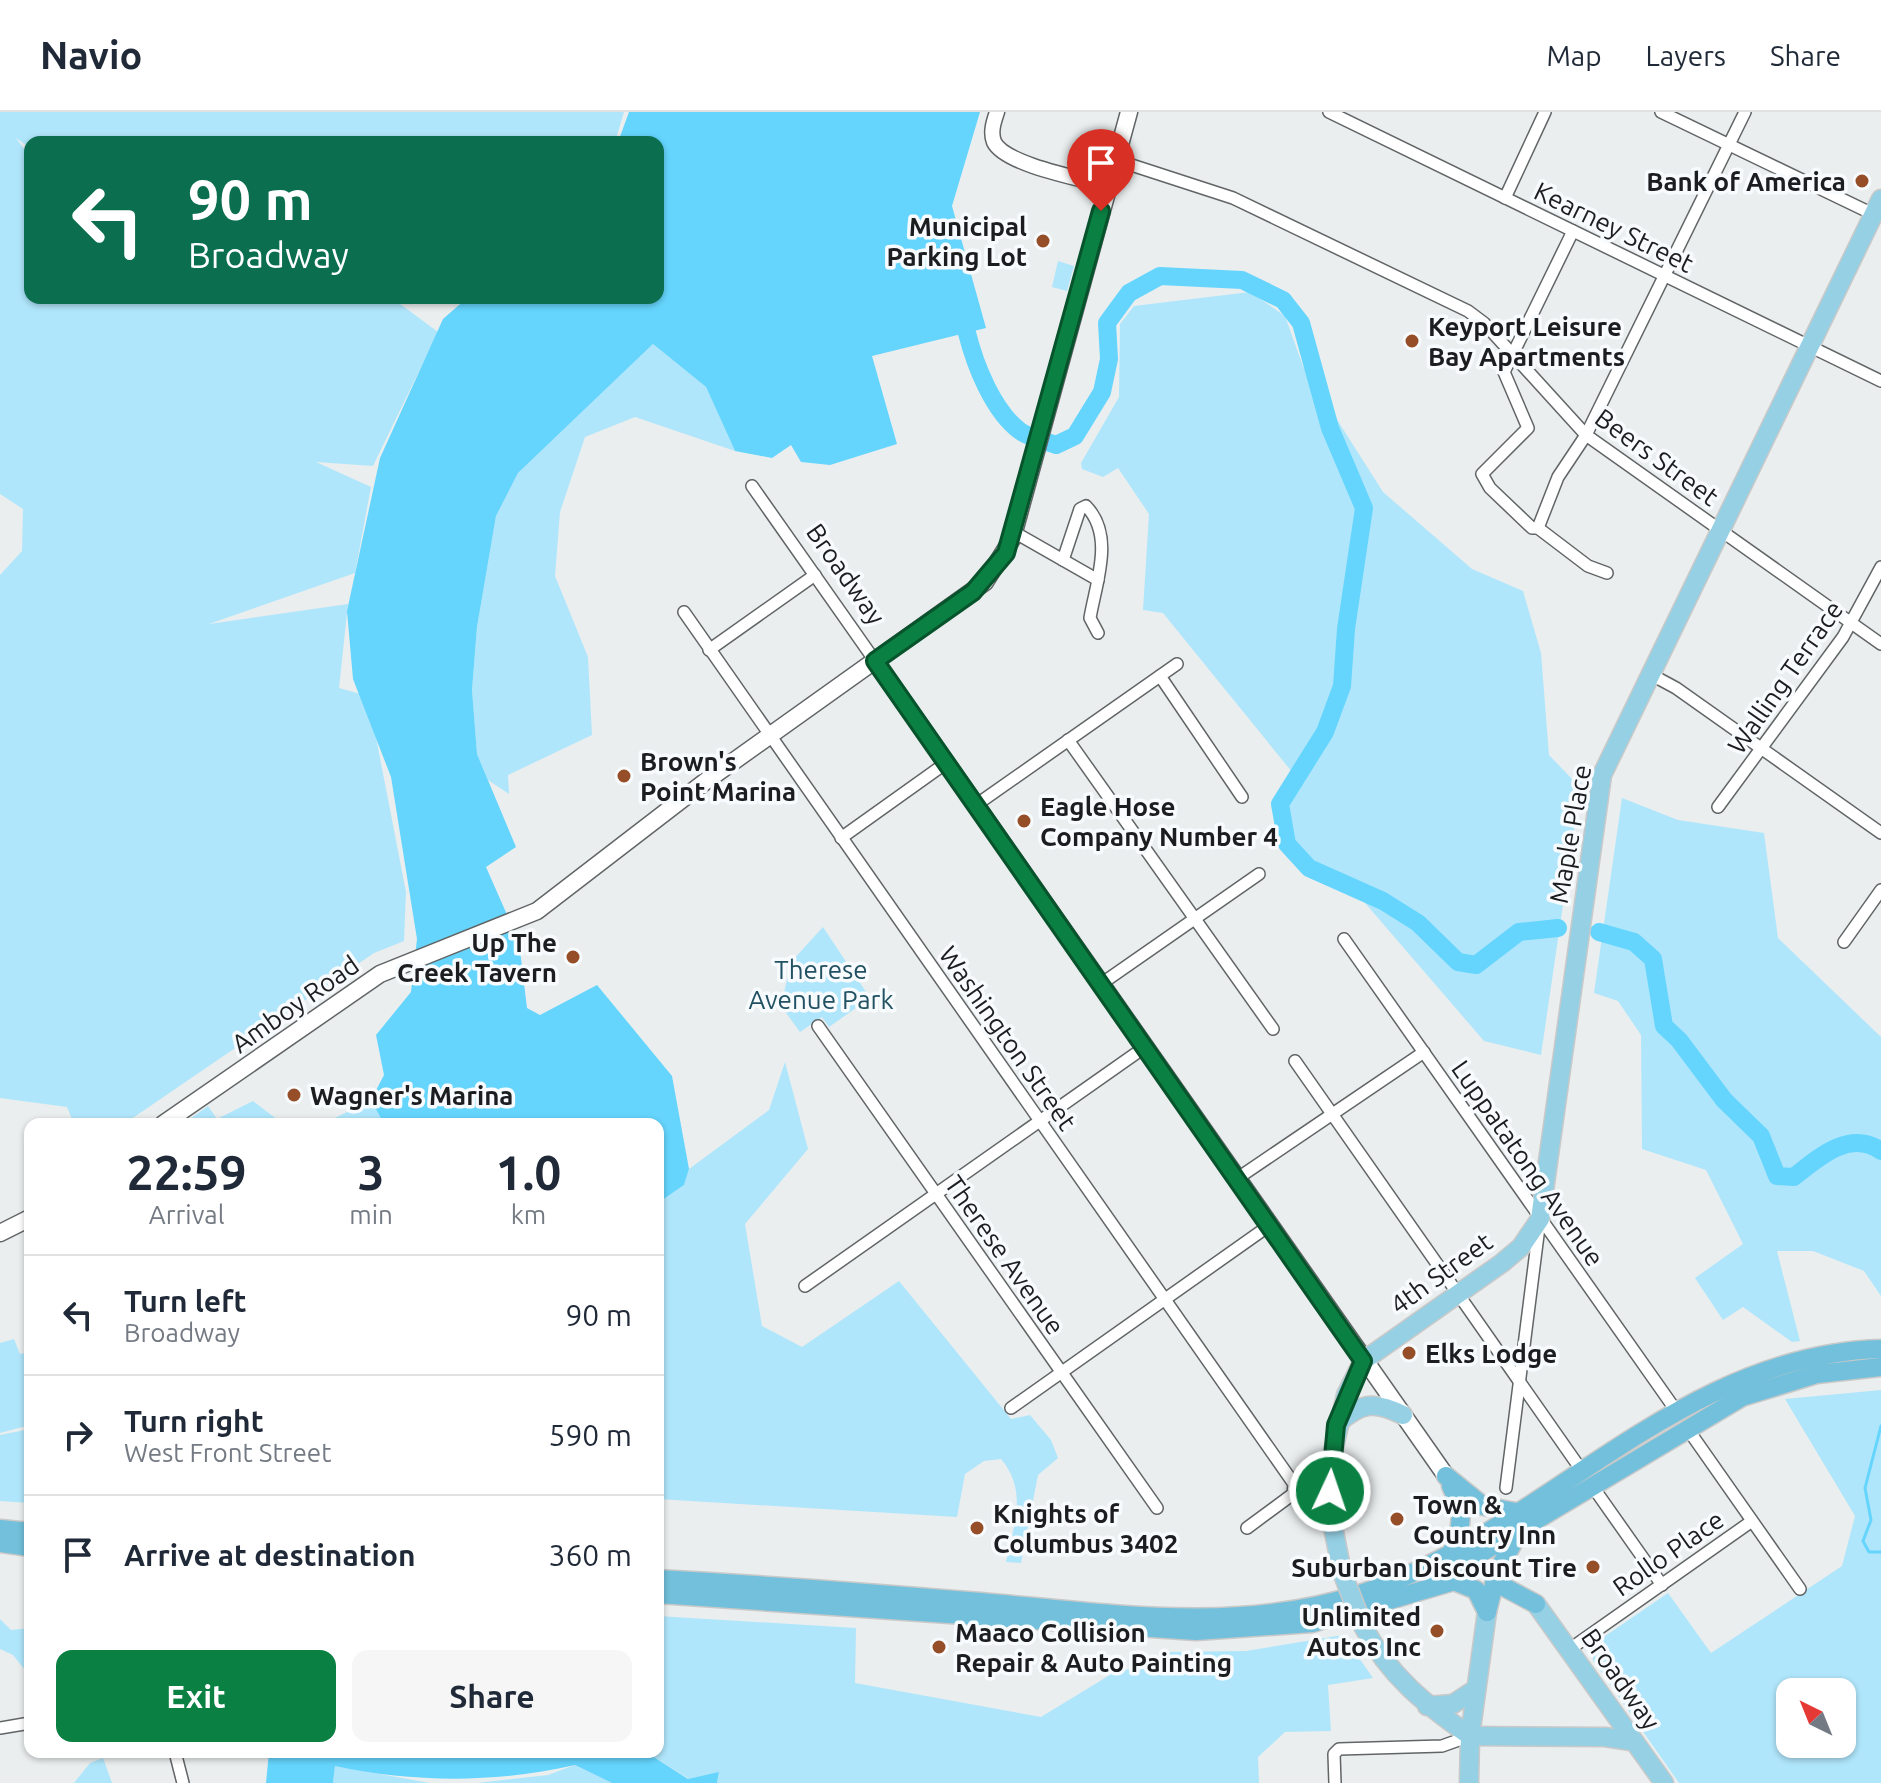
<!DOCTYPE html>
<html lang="en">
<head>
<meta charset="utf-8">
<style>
	:root { --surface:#fff; --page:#f6f6f7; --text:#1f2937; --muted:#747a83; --line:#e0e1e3; --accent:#0b8043 }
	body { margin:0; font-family:Ubuntu,sans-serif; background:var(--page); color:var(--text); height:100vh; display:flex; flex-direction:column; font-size:30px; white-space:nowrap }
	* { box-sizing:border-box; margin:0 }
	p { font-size:26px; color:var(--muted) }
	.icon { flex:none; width:44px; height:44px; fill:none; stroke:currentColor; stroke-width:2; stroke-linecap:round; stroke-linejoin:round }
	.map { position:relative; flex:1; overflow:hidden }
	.sheet { position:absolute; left:24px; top:1006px; width:640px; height:640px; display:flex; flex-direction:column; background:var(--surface); border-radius:16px; box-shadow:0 2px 6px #0004 }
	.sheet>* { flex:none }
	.banner { position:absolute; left:24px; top:24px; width:640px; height:168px; border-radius:16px; box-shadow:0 2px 6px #0004; background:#0b6e4f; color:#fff; overflow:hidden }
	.needle { width:52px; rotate:317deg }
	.fabs { position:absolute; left:1776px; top:1566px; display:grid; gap:16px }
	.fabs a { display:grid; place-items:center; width:80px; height:80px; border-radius:16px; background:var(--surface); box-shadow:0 2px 6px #0004; font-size:40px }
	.pin { position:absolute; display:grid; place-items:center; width:68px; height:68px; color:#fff; margin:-82px -34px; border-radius:50% 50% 50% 0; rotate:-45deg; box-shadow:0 0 8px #0007 }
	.pin .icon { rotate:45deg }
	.me { position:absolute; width:88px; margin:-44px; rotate:3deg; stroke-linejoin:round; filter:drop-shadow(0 0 6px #0008) }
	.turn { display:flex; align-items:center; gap:28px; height:168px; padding:0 32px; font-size:36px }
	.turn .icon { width:104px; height:104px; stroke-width:2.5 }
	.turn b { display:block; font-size:56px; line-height:68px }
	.eta { display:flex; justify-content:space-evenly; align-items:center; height:136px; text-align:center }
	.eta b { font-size:48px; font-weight:700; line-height:56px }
	.cta { display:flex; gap:16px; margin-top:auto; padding:16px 32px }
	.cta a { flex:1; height:92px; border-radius:16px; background:var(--accent); color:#fff; font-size:32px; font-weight:700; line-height:92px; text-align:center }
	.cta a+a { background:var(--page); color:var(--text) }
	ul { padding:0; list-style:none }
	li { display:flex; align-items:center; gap:24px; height:120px; padding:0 32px; border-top:2px solid var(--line) }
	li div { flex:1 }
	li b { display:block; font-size:30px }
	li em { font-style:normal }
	header { display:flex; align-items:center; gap:48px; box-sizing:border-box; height:112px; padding:0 40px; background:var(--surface); border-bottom:2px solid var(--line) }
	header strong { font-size:38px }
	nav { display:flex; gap:44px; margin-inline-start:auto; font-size:28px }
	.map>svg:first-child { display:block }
	.green { fill:#b0e6fb; fill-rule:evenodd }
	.water { fill:#65d5fd }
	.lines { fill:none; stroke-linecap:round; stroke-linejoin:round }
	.stream { stroke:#65d5fd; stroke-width:3 }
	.river { stroke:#65d5fd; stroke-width:18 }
	.minor-casing { stroke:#616566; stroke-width:14 }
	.tertiary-casing { stroke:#616566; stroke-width:17 }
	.secondary-casing { stroke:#616566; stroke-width:19 }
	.primary-casing { stroke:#c9c9c9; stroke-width:21 }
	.trunk-casing { stroke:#c9c9c9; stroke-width:21 }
	.minor { stroke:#fff; stroke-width:11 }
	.tertiary { stroke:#fff; stroke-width:14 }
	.secondary { stroke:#fff; stroke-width:16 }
	.primary { stroke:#95d0e4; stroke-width:18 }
	.trunk { stroke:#72c0db; stroke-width:18 }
	.primary-bridge-casing { stroke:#c9c9c9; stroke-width:21; stroke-linecap:butt }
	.primary-bridge { stroke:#95d0e4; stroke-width:18 }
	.route-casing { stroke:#07532c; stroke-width:20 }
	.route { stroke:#0b8043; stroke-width:14 }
	.poi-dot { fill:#954e27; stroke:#f7fbfd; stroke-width:3 }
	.labels { text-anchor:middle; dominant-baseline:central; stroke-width:7; stroke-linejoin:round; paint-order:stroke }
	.poi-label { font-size:26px; font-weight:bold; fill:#1c1d1e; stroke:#f7fbfd; text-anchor:start }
	.street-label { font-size:26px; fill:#1c1d1e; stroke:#f7fbfd }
	.park-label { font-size:26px; fill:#215162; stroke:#f7fbfd }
</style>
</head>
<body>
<header>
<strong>Navio</strong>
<nav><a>Map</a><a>Layers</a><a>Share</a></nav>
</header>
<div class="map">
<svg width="1881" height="1671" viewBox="0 0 1881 1671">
	<rect width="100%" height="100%" fill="#eaeeef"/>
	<!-- green -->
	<g class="green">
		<polygon points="0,0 624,0 615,30 30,30 30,36 16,26 30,45 30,186 392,186 438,220 373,354 316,350 371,375 355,461 209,512 348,492 339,576 368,584 406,780 404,829 374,841 124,1012 74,1012 67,995 0,986 0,463 22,439 23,397 0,382"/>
		<polygon points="1058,149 1074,154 1067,179 1052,175"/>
		<polygon points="1250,180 1285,204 1303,254 1383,380 1472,457 1523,479 1541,541 1549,643 1572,667 1581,670 1541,943 1484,929 1359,784 1310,766 1281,733 1274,696 1292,660 1163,501 1143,498 1149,402 1118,356 1103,365 1082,357 1081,351 1119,285 1120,212 1134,194"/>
		<polygon points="653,232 706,275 735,339 635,305 585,325 560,400 555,464 588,545 592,623 508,663 509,682 488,668 477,642 472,578 477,515 496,404 518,361"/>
		<polygon points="1622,686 1678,708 1764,721 1778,826 1881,925 1881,1184 1864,1159 1813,1139 1777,1139 1800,1229 1792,1230 1743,1195 1723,1208 1695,1166 1743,1132 1706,1058 1642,1037 1641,923 1618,889 1594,881"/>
		<polygon points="823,815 870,886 829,915 822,905 800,920 781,894 791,850"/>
		<path d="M785,950L808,1037L745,1112L762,1214L802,1235L899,1169L1011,1307L1030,1303L1051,1328L1058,1346L1038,1363L1021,1451L1006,1450C1014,1413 1028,1379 1001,1347L984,1349L965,1362L957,1405L658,1387V1091L684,1073L689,1057L769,998Z"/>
		<polygon points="371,988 384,1012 323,1012"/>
		<polygon points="253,989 283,1012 183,1012 208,994 217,1007"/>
		<polygon points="14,1227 20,1242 30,1240 30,1313 0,1321 0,1231"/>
		<path d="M1881,1278V1671H1679L1593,1548L1592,1533L1668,1481L1711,1541L1842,1454L1855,1404L1785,1287ZM1790,1580H1842V1632H1790Z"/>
		<polygon points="30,1317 30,1391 0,1389 0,1323"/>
		<polygon points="658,1504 856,1516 855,1571 1041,1605 1118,1558 1165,1556 1166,1540 1246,1539 1343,1523 1373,1566 1328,1573 1331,1619 1285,1620 1258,1645 1259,1671 717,1671 719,1661 689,1667 646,1640 658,1640"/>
		<polygon points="0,1507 11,1518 30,1516 30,1558 25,1558 13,1543 0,1537"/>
		<polygon points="103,1646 112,1671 74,1671 90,1651"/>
		<polygon points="575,1653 612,1671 477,1671 548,1663"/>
		<polygon points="335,1654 430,1671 333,1671"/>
	</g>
	<!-- water -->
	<g class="water">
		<polygon points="629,0 980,0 952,94 986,216 872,244 897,332 830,353 801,350 791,333 772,346 735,339 706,275 653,232 518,361 496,404 477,515 472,578 477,642 516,735 486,755 519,830 527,896 540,903 597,873 672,964 689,1057 684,1073 658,1091 658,1012 384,1012 371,988 384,963 376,923 411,880 417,827 391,665 353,567 347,499 380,346 443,207 467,186 658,186 658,30 618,30"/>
		<path d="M269,1640H646L688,1667L719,1660L717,1671H612L575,1653C498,1671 414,1671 335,1654L333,1671H266Z"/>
	</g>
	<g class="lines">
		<!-- stream -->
		<polyline class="stream" points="1881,1314 1865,1376 1871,1408 1863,1429 1869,1440 1881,1440"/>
		<!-- river -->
		<g class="river">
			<path d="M967,221C975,253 993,299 1020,319C1030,326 1045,329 1056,333L1075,324L1102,280L1109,247L1107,211L1129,181L1160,164L1242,168L1283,188L1301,211L1330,316L1364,396L1346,517L1342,574L1325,620L1280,692L1287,732L1309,756L1383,789L1418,811L1458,850L1476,853L1519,820L1558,816"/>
			<path d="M1599,820L1634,830L1653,847L1664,914L1679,928L1724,988L1761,1024L1777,1064L1794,1065C1819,1045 1850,1017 1881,1039"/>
		</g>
		<!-- minor casing -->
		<g class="minor-casing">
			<g id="minor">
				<polyline points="1329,0 1881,269"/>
				<polyline points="1661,0 1877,104"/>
				<polyline points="1116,48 1233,86 1468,199 1484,211 1586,323 1881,532"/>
				<polyline points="1505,86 1545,0"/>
				<polyline points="1573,119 1504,260 1528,316 1482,362 1490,376 1532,416 1538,416 1558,365 1586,323 1745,0"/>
				<polyline points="752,374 875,549"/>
				<polyline points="1538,416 1588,454 1607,461"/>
				<polyline points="1014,420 1098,468"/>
				<path d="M1063,448L1080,397L1086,394C1115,424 1096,470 1090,506L1098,521"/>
				<polyline points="684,500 1294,1372 1293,1382 1247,1416"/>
				<polyline points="709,538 815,463"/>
				<polyline points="1650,562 1676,576 1881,721"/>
				<polyline points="1160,564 1242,685"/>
				<polyline points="1068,628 1273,917"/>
				<polyline points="976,693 1177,552"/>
				<polyline points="1718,695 1843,525 1881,455"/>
				<polyline points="841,726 946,651"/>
				<polyline points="1344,827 1677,1300"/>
				<polyline points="1844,830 1881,778"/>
				<polyline points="1101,872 1259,762"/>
				<polyline points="818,914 1157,1396"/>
				<polyline points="1295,949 1582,1359"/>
				<polyline points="1238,1066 1424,940"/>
				<polyline points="805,1174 1145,935"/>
				<polyline points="1011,1296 1270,1113"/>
				<polyline points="1687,1316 1800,1477"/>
				<polyline points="1593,1375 1662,1473"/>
				<polyline points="1506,1376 1539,1115"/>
				<polyline points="1570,1537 1752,1409"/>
				<polyline points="0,1616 30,1611"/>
				<polyline points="175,1640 183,1671"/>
				<polyline points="1335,1671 1334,1642 1339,1637 1442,1634 1470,1624"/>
			</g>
		</g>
		<!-- tertiary casing -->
		<g class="tertiary-casing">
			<path id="tertiary" d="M997,0C994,9 990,20 994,30C1005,53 1083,67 1108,74"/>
		</g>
		<!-- secondary casing -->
		<g class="secondary-casing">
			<g id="secondary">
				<polyline points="875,549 1446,1364"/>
				<polyline points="163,1012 380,862 537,799 706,669 985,470 1012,427 1129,0"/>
				<polyline points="0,1121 30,1106"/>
			</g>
		</g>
		<!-- primary casing -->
		<g class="primary-casing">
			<g id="primary">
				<path d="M1338,1311C1362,1290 1375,1289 1403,1303"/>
				<polyline points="1342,1460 1333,1415 1331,1348 1346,1283 1363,1249 1502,1151 1521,1135 1540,1107 1602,663 1881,87"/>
				<polyline points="1536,1492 1664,1671"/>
				<path d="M1363,1514C1389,1564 1425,1592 1470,1624"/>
				<polyline points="1427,1594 1453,1592 1476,1577"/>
				<polyline points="1470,1624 1605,1625 1631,1629"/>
				<polyline points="1469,1671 1470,1624 1487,1500"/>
			</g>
		</g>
		<!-- trunk casing -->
		<g class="trunk-casing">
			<g id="trunk">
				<polyline points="1446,1364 1483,1394 1516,1400"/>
				<path d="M1451,1374C1464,1400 1463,1413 1452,1440"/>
				<polyline points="0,1417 30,1420"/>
				<polyline points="0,1431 30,1435"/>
				<polyline points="1497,1460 1504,1475 1536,1492"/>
				<path d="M658,1467C766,1473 873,1481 981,1490C1106,1501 1238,1522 1360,1482C1543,1421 1678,1242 1881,1237"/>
				<polyline points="1434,1469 1742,1285 1817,1262 1881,1255"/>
				<polyline points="658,1482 1196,1519 1312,1511 1454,1469 1476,1478 1487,1500"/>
				<polyline points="1487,1500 1497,1460 1518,1422"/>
			</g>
		</g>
		<!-- minor -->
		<use href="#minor" class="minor"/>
		<!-- tertiary -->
		<use href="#tertiary" class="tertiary"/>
		<!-- secondary -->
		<use href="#secondary" class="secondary"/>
		<!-- primary -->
		<use href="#primary" class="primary"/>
		<!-- trunk -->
		<use href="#trunk" class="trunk"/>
		<!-- primary-bridge casing -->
		<g class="primary-bridge-casing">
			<polyline id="primary-bridge" points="1342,1460 1363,1514"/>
		</g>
		<!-- primary-bridge -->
		<use href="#primary-bridge" class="primary-bridge"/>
	</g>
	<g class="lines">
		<!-- route casing -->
		<g class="route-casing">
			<polyline id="route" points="1101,99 1006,441 973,480 875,549 1363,1249 1336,1313 1330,1379"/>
		</g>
		<!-- route -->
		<use href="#route" class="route"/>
	</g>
	<!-- markers -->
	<g class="poi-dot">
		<circle cx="1862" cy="69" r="8"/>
		<circle cx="1043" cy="129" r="8"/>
		<circle cx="1412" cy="229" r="8"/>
		<circle cx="624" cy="664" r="8"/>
		<circle cx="1024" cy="709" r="8"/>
		<circle cx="573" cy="845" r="8"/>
		<circle cx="294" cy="983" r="8"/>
		<circle cx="1409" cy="1241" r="8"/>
		<circle cx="1397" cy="1407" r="8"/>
		<circle cx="977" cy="1416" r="8"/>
		<circle cx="1593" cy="1455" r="8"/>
		<circle cx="1437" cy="1519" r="8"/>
		<circle cx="939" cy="1535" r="8"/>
	</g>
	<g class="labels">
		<!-- poi labels -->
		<g class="poi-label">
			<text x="1846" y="69" text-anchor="end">Bank of America</text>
			<text x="1027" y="114" text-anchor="end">Municipal<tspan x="1027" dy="30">Parking Lot</tspan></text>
			<text x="1428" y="214">Keyport Leisure<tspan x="1428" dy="30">Bay Apartments</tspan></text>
			<text x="640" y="649">Brown's<tspan x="640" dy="30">Point Marina</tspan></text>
			<text x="1040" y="694">Eagle Hose<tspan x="1040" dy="30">Company Number 4</tspan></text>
			<text x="557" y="830" text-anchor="end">Up The<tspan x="557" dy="30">Creek Tavern</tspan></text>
			<text x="310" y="983">Wagner's Marina</text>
			<text x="1425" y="1241">Elks Lodge</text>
			<text x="1413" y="1392">Town &amp;<tspan x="1413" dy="30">Country Inn</tspan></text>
			<text x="993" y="1401">Knights of<tspan x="993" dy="30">Columbus 3402</tspan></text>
			<text x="1577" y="1455" text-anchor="end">Suburban Discount Tire</text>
			<text x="1421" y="1504" text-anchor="end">Unlimited<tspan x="1421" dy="30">Autos Inc</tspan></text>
			<text x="955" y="1520">Maaco Collision<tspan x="955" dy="30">Repair &amp; Auto Painting</tspan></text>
		</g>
		<!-- street labels -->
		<g class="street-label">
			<text transform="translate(1614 115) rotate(26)">Kearney Street</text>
			<text transform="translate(1657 345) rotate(36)">Beers Street</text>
			<text transform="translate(846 462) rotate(55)">Broadway</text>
			<text transform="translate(1785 565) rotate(-55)">Walling Terrace</text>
			<text transform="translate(1570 722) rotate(-80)">Maple Place</text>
			<text transform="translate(295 892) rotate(-35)">Amboy Road</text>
			<text transform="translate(1008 926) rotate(55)">Washington Street</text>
			<text transform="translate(1528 1051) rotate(55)">Luppatatong Avenue</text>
			<text transform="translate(1005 1143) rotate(55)">Therese Avenue</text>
			<text transform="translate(1441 1161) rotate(-36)">4th Street</text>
			<text transform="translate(1668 1441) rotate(-35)">Rollo Place</text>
			<text transform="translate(1621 1567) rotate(55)">Broadway</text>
		</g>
		<!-- park labels -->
		<g class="park-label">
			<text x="821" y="857">Therese<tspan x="821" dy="30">Avenue Park</tspan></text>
		</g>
	</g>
</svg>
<div class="fabs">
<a><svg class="needle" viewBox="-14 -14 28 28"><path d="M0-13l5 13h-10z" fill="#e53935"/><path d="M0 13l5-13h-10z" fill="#747a83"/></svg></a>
</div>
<div class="pin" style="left:1101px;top:99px;background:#d93025"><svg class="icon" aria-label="arrive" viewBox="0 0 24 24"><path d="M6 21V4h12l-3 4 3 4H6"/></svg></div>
<svg class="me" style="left:1330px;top:1379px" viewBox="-20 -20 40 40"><circle r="17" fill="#0b8043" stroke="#fff" stroke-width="3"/><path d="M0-11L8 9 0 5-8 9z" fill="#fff"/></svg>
<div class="banner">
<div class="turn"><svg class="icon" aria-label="left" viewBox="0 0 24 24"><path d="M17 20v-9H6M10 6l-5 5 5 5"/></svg><div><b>90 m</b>Broadway</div></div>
</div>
<section class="sheet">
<div class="eta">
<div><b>22:59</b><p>Arrival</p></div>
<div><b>3</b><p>min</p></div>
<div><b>1.0</b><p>km</p></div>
</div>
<ul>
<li><svg class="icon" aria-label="left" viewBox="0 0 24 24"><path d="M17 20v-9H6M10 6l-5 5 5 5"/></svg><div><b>Turn left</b><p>Broadway</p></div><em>90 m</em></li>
<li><svg class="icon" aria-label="right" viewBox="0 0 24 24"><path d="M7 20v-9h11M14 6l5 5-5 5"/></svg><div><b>Turn right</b><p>West Front Street</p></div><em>590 m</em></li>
<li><svg class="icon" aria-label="arrive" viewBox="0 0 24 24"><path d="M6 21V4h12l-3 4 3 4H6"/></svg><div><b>Arrive at destination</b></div><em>360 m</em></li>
</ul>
<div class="cta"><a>Exit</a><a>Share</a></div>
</section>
</div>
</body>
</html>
